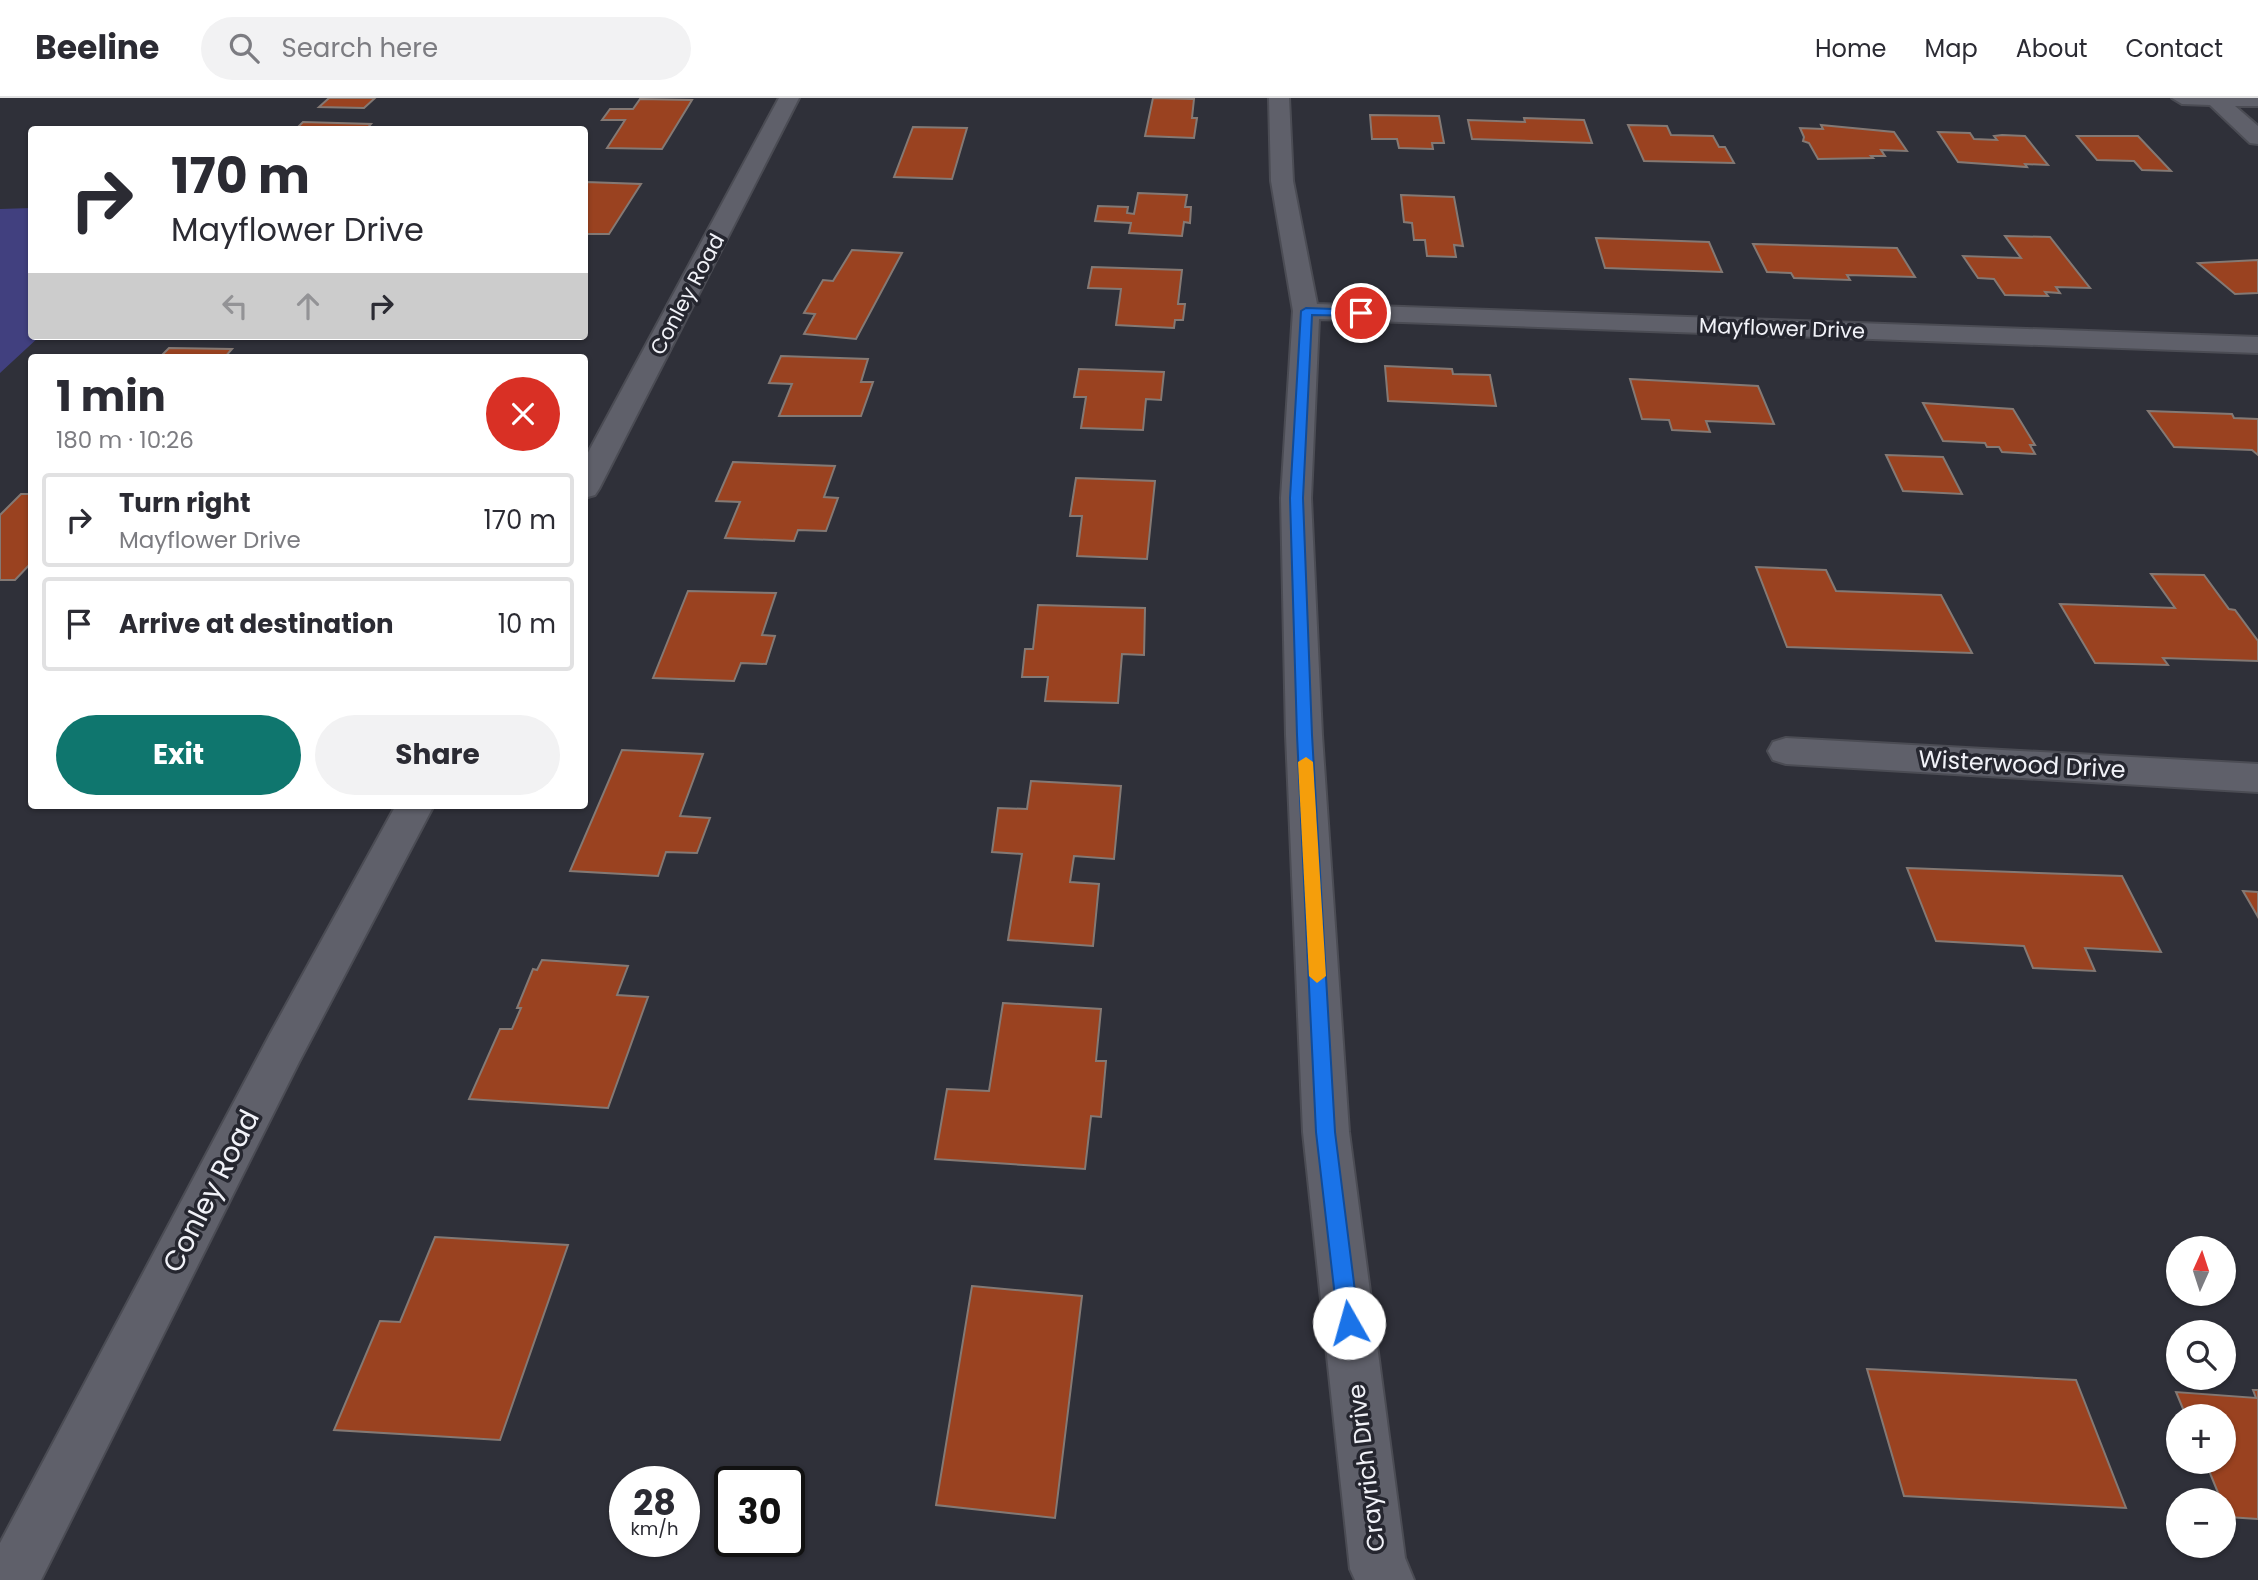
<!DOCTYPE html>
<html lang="en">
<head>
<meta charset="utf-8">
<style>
	:root { --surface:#fff; --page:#f2f2f3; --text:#2b2b33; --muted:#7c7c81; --line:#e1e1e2; --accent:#0f766e }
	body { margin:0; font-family:Poppins,sans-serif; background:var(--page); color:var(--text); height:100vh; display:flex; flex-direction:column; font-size:26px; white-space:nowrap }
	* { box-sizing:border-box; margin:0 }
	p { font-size:23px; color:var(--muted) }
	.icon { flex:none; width:38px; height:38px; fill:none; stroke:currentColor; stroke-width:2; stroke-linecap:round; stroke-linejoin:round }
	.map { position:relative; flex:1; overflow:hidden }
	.sheet { position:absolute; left:28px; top:256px; width:560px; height:455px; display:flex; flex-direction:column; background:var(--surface); border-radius:7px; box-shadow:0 2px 5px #0004 }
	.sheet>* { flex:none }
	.guide { position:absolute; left:28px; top:28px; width:560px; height:214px; border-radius:7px; box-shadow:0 2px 5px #0004; background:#fff; color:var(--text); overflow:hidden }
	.needle { width:46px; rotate:3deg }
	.buttons { position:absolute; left:2166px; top:1138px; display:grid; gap:14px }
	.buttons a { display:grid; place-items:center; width:70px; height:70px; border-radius:50%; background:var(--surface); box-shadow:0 2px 5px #0004; font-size:35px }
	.speed { position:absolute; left:609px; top:1368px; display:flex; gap:14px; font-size:35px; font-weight:700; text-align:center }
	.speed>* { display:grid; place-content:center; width:91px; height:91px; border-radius:50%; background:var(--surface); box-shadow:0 2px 5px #0004; line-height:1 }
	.speed small { font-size:18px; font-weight:400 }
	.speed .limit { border:4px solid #111; border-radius:10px; background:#fff; color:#111 }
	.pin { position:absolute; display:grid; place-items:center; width:60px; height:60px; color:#fff; margin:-30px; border:4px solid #fff; border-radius:50%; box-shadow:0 2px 7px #0007 }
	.me { position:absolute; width:77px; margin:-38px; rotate:353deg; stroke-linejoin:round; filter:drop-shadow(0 0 5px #0008) }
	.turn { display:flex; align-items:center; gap:24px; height:147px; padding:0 28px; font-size:32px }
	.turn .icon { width:91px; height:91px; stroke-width:2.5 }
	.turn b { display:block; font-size:49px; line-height:60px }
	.lanes { display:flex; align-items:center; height:66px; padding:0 28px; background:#0003; justify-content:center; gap:35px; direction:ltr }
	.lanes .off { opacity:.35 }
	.round { display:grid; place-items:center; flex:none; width:74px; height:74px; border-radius:37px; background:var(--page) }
	.overview { display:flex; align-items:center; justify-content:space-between; height:119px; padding:0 28px }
	h1 { font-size:42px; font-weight:700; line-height:52px }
	.primary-button { display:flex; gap:14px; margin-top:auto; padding:14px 28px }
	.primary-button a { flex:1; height:80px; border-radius:42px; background:var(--accent); color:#fff; font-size:28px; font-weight:700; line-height:80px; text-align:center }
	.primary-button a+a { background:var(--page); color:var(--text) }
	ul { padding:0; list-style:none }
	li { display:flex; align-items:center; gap:21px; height:94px; margin:0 14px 10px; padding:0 14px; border:4px solid var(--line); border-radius:7px }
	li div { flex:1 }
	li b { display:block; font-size:26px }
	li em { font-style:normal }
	header { display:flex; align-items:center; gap:42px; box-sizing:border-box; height:98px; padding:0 35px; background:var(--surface); border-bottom:2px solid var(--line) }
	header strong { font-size:33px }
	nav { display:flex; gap:38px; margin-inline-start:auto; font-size:24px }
	.search { width:490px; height:63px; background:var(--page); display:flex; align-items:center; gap:18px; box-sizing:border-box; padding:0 24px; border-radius:38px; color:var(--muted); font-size:26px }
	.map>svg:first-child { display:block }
	.green { fill:#41407f }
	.building { fill:#9a4220; stroke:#847974; stroke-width:2 }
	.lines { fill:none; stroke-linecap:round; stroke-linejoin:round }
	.street-casing { stroke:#4b4c54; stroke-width:4 }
	.street { fill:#5f606a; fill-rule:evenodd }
	.route { fill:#1a73e8; stroke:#114b97; stroke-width:2 }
	.slow { fill:#f59e0b }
	.labels { text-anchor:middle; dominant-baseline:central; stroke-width:7; stroke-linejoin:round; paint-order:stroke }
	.far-street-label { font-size:21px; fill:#f1f2f8; stroke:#25262f }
	.street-label { font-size:24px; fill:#f1f2f8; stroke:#25262f }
	.near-street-label { font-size:28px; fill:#f1f2f8; stroke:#25262f }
</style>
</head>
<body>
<header>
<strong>Beeline</strong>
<div class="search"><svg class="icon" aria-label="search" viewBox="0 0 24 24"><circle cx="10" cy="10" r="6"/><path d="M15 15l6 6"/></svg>Search here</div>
<nav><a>Home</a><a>Map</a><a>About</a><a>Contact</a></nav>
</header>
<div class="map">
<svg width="2258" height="1482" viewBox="0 0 2258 1482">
	<rect width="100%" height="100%" fill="#2f3039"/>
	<!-- green -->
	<polygon class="green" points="31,110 32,238 40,238 0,275 0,111"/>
	<!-- building -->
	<g class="building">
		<polygon points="329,0 375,0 364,10 319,9"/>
		<polygon points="1153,0 1194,1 1192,20 1197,20 1194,40 1145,38"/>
		<polygon points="640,1 692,2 662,51 607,50 625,22 602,22 610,11 633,11"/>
		<polygon points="1370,17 1439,18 1444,45 1432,45 1433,51 1399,50 1397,41 1372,41"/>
		<polygon points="1524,20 1584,22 1592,45 1472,41 1468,22 1525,24"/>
		<polygon points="303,24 371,26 366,32 295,32"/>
		<polygon points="1628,27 1667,28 1671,37 1713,38 1719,49 1725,49 1734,65 1644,63"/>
		<polygon points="1821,27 1894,34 1907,53 1881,52 1885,58 1871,58 1873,60 1818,61 1809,45 1803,43 1804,39 1800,30 1823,31"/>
		<polygon points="913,29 967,30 952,81 894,79"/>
		<polygon points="1938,34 1970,35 1974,41 1997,42 1994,38 2002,37 2025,38 2048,67 2025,66 2027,69 1958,64"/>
		<polygon points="2077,38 2138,38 2171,73 2142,72 2134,63 2097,62"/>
		<polygon points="586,84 641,86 609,136 584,136"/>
		<polygon points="1138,95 1187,97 1185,109 1191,109 1190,125 1184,124 1182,138 1129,135 1131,125 1095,123 1098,108 1128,109 1127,115 1134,116"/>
		<polygon points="1401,97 1454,99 1463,148 1454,147 1456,159 1427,158 1425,142 1414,142 1412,125 1404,124"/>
		<polygon points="2005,138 2050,139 2090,190 2056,189 2060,195 2045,194 2048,198 2005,197 1994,181 1978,180 1963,158 2021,160"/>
		<polygon points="1596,140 1709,144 1722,174 1605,170"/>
		<polygon points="1753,146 1897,150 1915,179 1847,177 1850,182 1794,180 1791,175 1767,174"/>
		<polygon points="852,152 902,155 856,241 804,236 815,216 804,215 823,182 833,183"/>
		<polygon points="2258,162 2258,195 2235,196 2198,165"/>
		<polygon points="1092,169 1182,172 1178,206 1185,206 1183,222 1175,222 1174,230 1116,227 1121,191 1088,190"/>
		<polygon points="169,250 232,251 225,259 160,259"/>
		<polygon points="781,258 868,261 861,284 873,284 861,318 779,318 792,286 769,285"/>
		<polygon points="1385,268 1452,271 1453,276 1490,277 1496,308 1388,303"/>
		<polygon points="1079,271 1164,274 1161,302 1146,301 1143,332 1081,330 1086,299 1074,299"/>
		<polygon points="1630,281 1758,288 1774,326 1706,323 1710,334 1672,332 1669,322 1642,321"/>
		<polygon points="1923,305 2013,311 2035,347 2030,347 2035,356 2002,354 1999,349 1987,349 1985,345 1943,343"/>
		<polygon points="2148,313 2232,316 2234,320 2258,321 2258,357 2252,352 2174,349"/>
		<polygon points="1886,357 1943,359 1962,396 1903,393"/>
		<polygon points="733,364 835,368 824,399 838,400 826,433 798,432 794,443 725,440 740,404 716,403"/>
		<polygon points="1076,380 1155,383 1147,461 1077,458 1082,418 1070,418"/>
		<polygon points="21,396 32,396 32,464 15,482 0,482 0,417"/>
		<polygon points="1756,469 1826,472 1836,493 1941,497 1972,555 1787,549"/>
		<polygon points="2151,476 2204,477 2229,511 2235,512 2258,543 2258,563 2163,560 2168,567 2095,565 2060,506 2175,510"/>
		<polygon points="688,493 776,495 762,537 775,538 766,566 741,565 734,583 653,580"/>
		<polygon points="1038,507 1145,510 1144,557 1122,556 1118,605 1045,603 1048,579 1022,579 1025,551 1033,551"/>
		<polygon points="622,652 703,656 680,718 710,720 697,755 666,754 658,778 570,773"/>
		<polygon points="1031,683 1121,688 1114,761 1074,758 1070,784 1099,786 1093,848 1008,842 1022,756 992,754 998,710 1027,711"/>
		<polygon points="1907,770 2122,778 2161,854 2085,850 2095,873 2033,870 2024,848 1936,843"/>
		<polygon points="2243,793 2258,794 2258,819"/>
		<polygon points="542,862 628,868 617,897 648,899 608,1010 469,1001 500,931 512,931 521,910 517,910 533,871 537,872"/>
		<polygon points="1003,905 1101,911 1096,963 1106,963 1101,1019 1091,1018 1085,1071 935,1061 947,991 989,993"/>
		<polygon points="435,1139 568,1147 500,1342 334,1332 380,1223 400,1224"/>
		<polygon points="972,1188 1082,1198 1055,1420 936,1407"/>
		<polygon points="1867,1271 2076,1282 2126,1410 1904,1398"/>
		<polygon points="2253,1292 2258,1292 2258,1421 2228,1419 2224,1402 2221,1402 2205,1363 2224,1363 2224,1318 2186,1318 2176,1294 2256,1300"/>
	</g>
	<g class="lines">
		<!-- street casing -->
		<g class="street-casing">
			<g id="street">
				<polygon points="779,0 799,0 599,391 595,397 584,400 584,362"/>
				<polygon points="1269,0 1289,0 1293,83 1317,206 2258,239 2258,255 1319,221 1311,400 1322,637 1349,1034 1405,1460 1414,1482 1355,1482 1350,1471 1303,1034 1286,637 1281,400 1293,213 1271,83"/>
				<polygon points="2172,0 2258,0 2258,8 2235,8 2258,28 2258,46 2250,45 2210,7 2182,6"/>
				<polygon points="1786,640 2258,666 2258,694 1786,666 1773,662 1768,653 1773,644"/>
				<polygon points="396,707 434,707 299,964 41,1482 0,1482 0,1445 269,938"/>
			</g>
		</g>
		<!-- street -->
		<use href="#street" class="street"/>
	</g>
	<!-- route -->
	<polygon class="route" points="1306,210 1361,212 1366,215 1361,218 1312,217 1303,400 1312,637 1335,1034 1359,1225 1356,1232 1349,1235 1341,1232 1338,1225 1316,1034 1297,637 1290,400 1301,213"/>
	<!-- slow -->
	<polygon class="slow" points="1306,659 1313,664 1326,878 1317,885 1309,878 1298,664"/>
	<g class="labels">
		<!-- far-street labels -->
		<g class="far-street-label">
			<text transform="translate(687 196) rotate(-62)">Conley Road</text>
			<text transform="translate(1782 230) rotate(2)">Mayflower Drive</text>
		</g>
		<!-- street labels -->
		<g class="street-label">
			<text transform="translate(2022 666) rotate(3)">Wisterwood Drive</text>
			<text transform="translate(1366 1370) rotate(-97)">Crayrich Drive</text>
		</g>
		<!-- near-street labels -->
		<g class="near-street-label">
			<text transform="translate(211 1093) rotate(-63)">Conley Road</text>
		</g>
	</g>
</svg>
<div class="buttons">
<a><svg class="needle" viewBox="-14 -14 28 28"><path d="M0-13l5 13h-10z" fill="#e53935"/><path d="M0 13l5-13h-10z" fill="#7c7c81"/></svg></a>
<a><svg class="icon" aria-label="search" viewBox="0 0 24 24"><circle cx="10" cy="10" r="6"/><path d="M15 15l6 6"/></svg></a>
<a>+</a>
<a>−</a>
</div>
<div class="speed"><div>28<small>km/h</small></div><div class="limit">30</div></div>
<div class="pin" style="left:1361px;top:215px;background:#d93025"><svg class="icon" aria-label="arrive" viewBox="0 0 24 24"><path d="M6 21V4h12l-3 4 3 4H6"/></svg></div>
<svg class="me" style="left:1349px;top:1225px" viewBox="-20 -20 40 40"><circle r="19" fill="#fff"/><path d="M0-13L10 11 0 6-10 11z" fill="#1a73e8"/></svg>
<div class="guide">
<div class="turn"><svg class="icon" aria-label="right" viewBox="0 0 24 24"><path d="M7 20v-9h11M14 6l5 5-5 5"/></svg><div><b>170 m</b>Mayflower Drive</div></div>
<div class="lanes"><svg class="icon off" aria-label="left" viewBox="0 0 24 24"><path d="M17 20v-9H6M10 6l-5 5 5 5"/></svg><svg class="icon off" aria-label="ahead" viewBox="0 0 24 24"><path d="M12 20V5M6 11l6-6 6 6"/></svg><svg class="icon" aria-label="right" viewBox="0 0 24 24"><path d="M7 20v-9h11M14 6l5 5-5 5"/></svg></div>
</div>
<section class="sheet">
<div class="overview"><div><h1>1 min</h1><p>180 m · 10:26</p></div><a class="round" style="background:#d93025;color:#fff"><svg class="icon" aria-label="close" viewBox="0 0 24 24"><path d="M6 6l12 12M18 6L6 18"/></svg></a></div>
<ul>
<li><svg class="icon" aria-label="right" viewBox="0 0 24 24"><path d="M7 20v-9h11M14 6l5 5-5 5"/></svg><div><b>Turn right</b><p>Mayflower Drive</p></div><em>170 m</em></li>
<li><svg class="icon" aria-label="arrive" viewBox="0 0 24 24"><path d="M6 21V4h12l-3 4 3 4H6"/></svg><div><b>Arrive at destination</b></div><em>10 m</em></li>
</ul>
<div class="primary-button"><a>Exit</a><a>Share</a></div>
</section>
</div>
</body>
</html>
